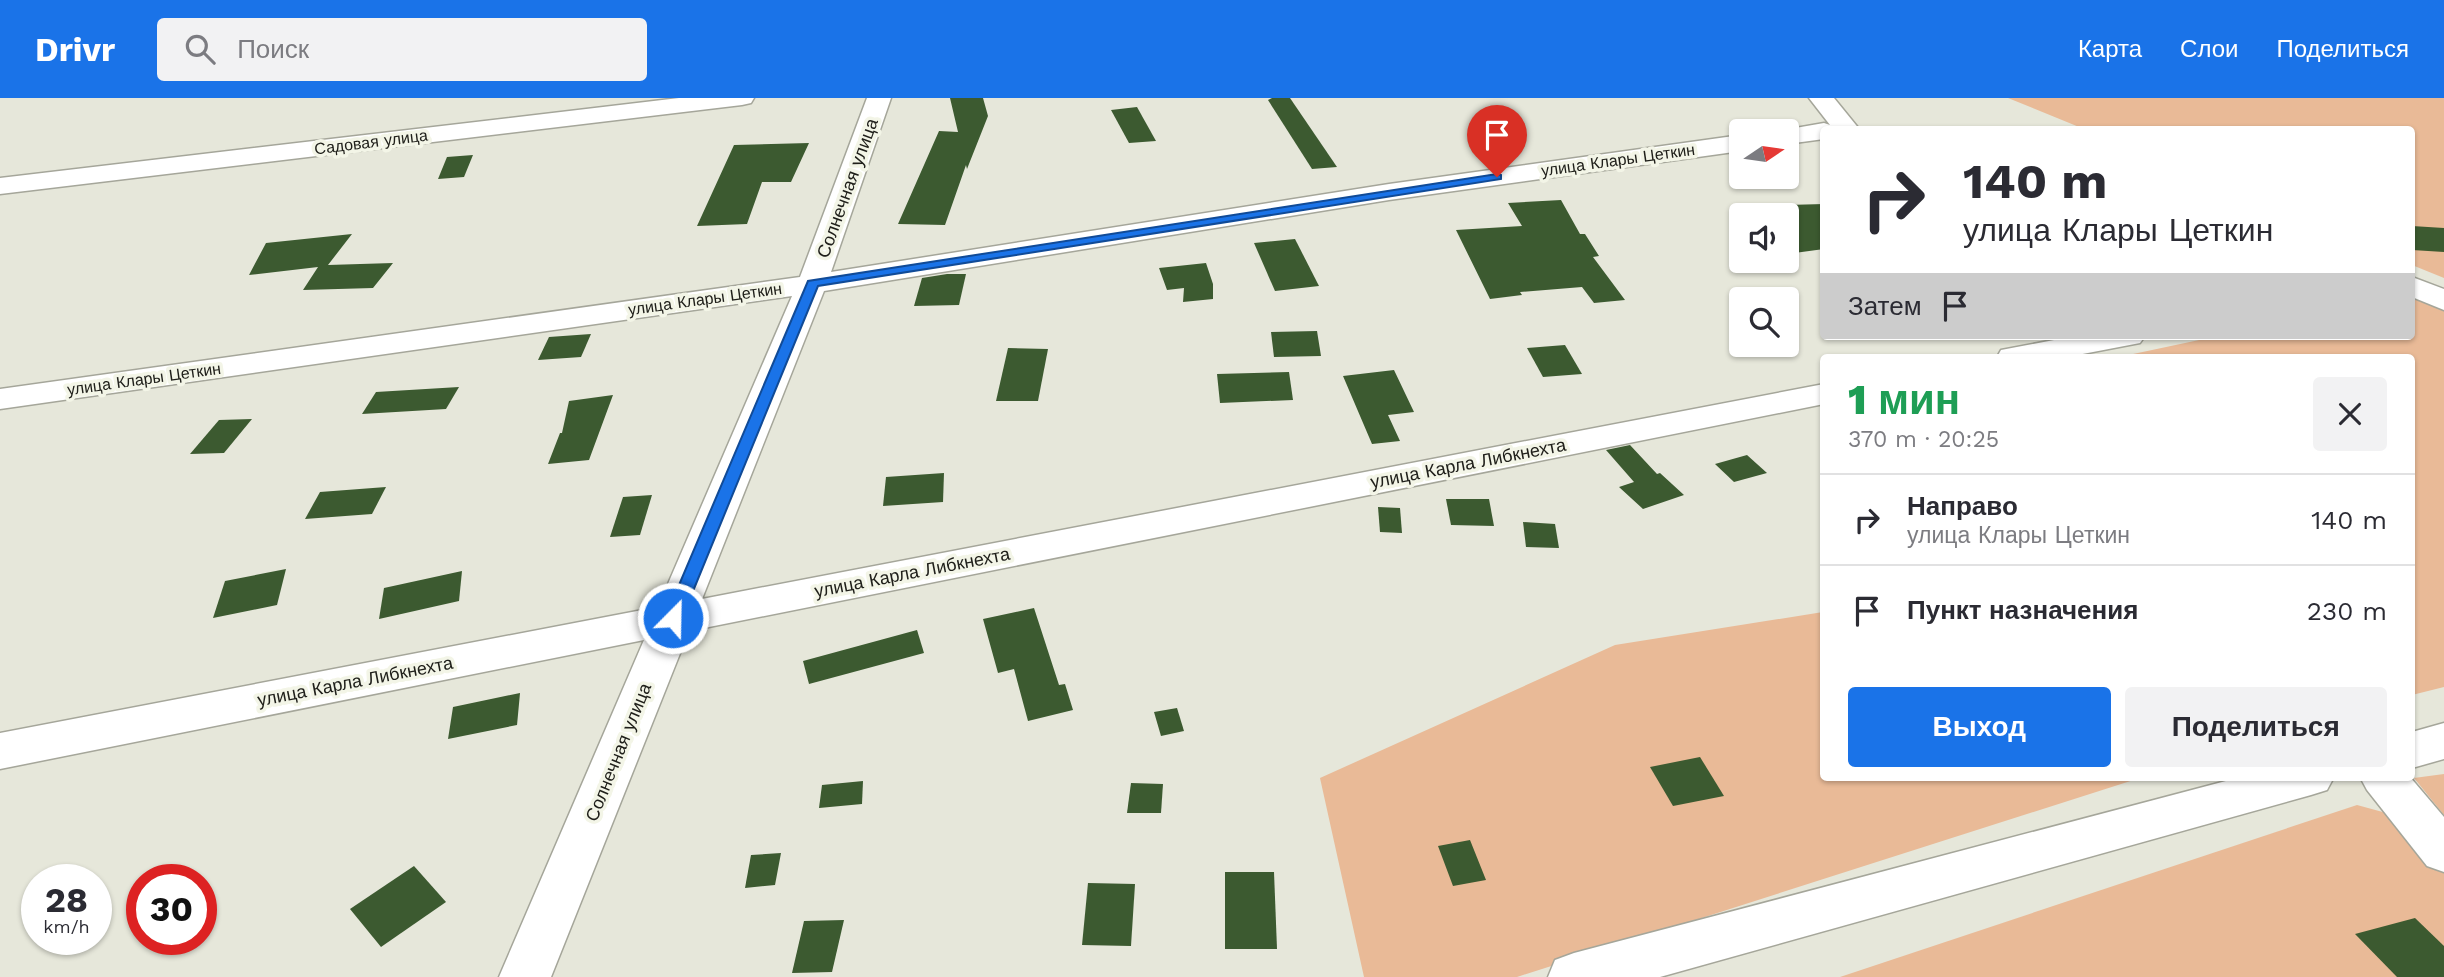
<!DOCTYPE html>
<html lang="ru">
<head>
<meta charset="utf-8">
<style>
	:root { --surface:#fff; --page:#f2f2f3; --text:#2b2b33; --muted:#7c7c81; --line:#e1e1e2; --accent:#1a73e8 }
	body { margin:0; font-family:"Work Sans",sans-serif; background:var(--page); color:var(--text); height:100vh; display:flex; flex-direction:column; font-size:26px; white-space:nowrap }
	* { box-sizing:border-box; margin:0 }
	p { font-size:23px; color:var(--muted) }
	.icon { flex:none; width:38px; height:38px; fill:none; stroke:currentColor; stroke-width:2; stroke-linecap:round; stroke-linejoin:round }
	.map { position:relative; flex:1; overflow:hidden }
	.sheet { position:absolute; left:1820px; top:256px; width:595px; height:427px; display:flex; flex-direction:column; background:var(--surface); border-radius:7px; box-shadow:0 2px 5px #0004 }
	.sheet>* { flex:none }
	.guide { position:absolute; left:1820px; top:28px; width:595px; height:214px; border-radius:7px; box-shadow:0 2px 5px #0004; background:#fff; color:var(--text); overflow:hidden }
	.needle { width:46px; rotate:77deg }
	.buttons { position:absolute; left:1729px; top:21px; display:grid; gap:14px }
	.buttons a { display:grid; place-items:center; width:70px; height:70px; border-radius:7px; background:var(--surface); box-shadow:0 2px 5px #0004; font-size:35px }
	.speed { position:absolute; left:21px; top:766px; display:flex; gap:14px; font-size:35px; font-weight:700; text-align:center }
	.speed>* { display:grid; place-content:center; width:91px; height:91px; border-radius:50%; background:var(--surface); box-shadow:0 2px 5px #0004; line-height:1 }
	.speed small { font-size:18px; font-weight:400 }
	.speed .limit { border:10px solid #d22; background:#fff; color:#111 }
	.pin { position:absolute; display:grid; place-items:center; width:60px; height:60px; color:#fff; margin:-72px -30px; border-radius:50% 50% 50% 0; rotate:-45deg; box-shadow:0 0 7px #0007 }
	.pin .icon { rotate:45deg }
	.me { position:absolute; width:77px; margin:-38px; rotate:23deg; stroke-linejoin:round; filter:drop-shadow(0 0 5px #0008) }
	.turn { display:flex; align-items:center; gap:24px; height:147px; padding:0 28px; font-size:32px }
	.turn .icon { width:91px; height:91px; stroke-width:2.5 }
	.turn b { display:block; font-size:49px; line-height:60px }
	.then { display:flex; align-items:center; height:66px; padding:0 28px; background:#0003; gap:14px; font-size:26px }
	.round { display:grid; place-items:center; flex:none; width:74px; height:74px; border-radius:7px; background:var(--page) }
	.headline { display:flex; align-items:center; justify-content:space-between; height:119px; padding:0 28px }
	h1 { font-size:42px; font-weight:800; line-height:52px; color:#1e9e55 }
	.primary-button { display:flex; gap:14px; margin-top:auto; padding:14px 28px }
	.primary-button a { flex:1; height:80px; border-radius:7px; background:var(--accent); color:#fff; font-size:28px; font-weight:800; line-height:80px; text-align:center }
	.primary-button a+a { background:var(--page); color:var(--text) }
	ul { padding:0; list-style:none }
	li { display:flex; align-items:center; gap:21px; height:91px; padding:0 28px; border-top:2px solid var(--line) }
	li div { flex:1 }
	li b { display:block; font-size:26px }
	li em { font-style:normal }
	header { display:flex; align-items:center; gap:42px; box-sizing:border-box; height:98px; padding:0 35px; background:var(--accent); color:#fff }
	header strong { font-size:33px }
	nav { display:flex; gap:38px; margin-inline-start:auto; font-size:24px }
	.search { width:490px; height:63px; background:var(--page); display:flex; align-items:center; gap:18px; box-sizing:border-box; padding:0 24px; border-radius:7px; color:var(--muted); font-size:26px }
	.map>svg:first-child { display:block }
	.green { fill:#e9ba97 }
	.building { fill:#3c5a30 }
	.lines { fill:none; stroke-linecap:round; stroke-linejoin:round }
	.minor-casing { stroke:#a5a69a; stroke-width:3 }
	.minor { fill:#fff; fill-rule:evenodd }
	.route { fill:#1a73e8; stroke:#114b97; stroke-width:2 }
	.labels { text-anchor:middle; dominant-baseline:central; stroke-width:7; stroke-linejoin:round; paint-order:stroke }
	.far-street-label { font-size:16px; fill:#20201b; stroke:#f3f5e7 }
	.street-label { font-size:18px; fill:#20201b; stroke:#f3f5e7 }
</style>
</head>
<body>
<header>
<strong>Drivr</strong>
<div class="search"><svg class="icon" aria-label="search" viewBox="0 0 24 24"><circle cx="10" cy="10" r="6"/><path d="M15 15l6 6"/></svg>Поиск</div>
<nav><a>Карта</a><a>Слои</a><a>Поделиться</a></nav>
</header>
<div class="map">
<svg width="2444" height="879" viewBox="0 0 2444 879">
	<rect width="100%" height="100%" fill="#e6e7da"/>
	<!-- green -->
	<g class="green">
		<polygon points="2008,0 2444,0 2444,180 2412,167 2412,32 2084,31"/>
		<polygon points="2412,199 2444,213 2444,589 2412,597 2412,259 2119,259 2218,238 2412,238"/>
		<polygon points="1823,514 1824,679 2143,679 1517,879 1364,879 1320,680 1615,547"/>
		<polygon points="2444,676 2444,717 2414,680"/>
		<polygon points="2357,707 2401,719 2444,773 2444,879 1840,879"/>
	</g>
	<!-- building -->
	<g class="building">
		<polygon points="950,0 983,0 988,18 967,71 966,67 945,127 898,126 939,33 958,34"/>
		<polygon points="1272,0 1290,0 1337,69 1312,71 1268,2"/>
		<polygon points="1137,9 1156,43 1129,45 1111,12"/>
		<polygon points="809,45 791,84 762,84 747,126 697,128 734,47"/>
		<polygon points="473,57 464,79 438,81 447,59"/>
		<polygon points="1561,102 1580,136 1585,136 1599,158 1593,159 1625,202 1594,205 1582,189 1520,194 1522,197 1490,201 1456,132 1522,128 1508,105"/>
		<polygon points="1824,106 1824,151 1787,156 1787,107"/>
		<polygon points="2412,128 2444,130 2444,154 2412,152"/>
		<polygon points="352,136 328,167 393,165 373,190 303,192 318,169 249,177 266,145"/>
		<polygon points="1295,141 1319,188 1275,193 1254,145"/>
		<polygon points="1206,165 1213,186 1213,201 1183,204 1184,190 1167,192 1159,170"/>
		<polygon points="947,176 966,176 959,207 914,208 922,180"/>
		<polygon points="1317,233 1321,258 1274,259 1271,234"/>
		<polygon points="591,236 581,259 538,262 549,239"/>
		<polygon points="1565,247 1582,276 1543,279 1527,250"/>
		<polygon points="1008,250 1048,251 1038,303 996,303"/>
		<polygon points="1394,272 1414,314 1388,317 1400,343 1372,346 1343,278"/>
		<polygon points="1289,274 1293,302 1220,305 1217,276"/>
		<polygon points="459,289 446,311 362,316 376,294"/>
		<polygon points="613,297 589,362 548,366 560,335 562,335 569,303"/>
		<polygon points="252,321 224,355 190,356 219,322"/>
		<polygon points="1630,347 1657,376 1660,375 1684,397 1643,411 1619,389 1634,384 1606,352"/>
		<polygon points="1747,357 1767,375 1734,384 1715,366"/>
		<polygon points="944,375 943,404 883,408 886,379"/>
		<polygon points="386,389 372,416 305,421 320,394"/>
		<polygon points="652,397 640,437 610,439 623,399"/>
		<polygon points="1446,401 1489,401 1494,428 1451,427"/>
		<polygon points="1378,409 1400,410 1402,435 1380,434"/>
		<polygon points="1523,424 1555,426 1559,450 1526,449"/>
		<polygon points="286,471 277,507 213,520 225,483"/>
		<polygon points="462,473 459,503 379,521 384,490"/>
		<polygon points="1034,510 1059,587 1065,586 1073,612 1028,623 1014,571 998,575 983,521"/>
		<polygon points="917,532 924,555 809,586 803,563"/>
		<polygon points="520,595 517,627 448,641 453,609"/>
		<polygon points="1177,610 1184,633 1161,638 1154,614"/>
		<polygon points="1700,659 1724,698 1673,708 1650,669"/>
		<polygon points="863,683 862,706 819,710 822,687"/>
		<polygon points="1131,685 1163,686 1161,715 1127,715"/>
		<polygon points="1470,742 1486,782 1453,788 1438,748"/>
		<polygon points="781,755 775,787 745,790 751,757"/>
		<polygon points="414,768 446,804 381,849 350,811"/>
		<polygon points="1225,774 1274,774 1277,851 1225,851"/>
		<polygon points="1088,785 1135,786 1131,848 1082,847"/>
		<polygon points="2415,820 2444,848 2444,879 2397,879 2355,836"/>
		<polygon points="844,822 832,874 792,875 804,823"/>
	</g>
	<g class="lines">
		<!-- minor casing -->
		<g class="minor-casing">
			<g id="minor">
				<polygon points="679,0 754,0 751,5 742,7 0,96 0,80"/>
				<polygon points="867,0 891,0 831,174 1389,86 1741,37 1741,53 1389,102 824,193 702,501 1824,286 1824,306 689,533 551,879 499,879 644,542 0,671 0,635 658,509 792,198 0,311 0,291 800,179"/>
				<polygon points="1809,0 1834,0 1860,32 1824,32 1824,41 1787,46 1787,33 1778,33 1824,25 1830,27"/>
				<polygon points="2412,179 2444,191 2444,212 2412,199"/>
				<polygon points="2075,238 2145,238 2140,245 2067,259 1997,259 2001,252"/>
				<polygon points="2444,625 2444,661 2412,670 2412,634"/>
				<polygon points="2241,679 2334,679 2327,692 2311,697 1660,879 1548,879 1555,862 1574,855"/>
				<polygon points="2360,679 2410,679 2444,719 2444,774 2427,768 2367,692"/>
			</g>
		</g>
		<!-- minor -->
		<use href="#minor" class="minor"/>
	</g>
	<!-- route -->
	<polygon class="route" points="1497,76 1501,77 1501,81 818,188 682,520 673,527 665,520 808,183"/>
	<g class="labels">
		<!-- far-street labels -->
		<g class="far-street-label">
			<text transform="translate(371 44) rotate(-7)">Садовая улица</text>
			<text transform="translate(1618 62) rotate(-8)">улица Клары Цеткин</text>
			<text transform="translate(705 201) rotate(-8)">улица Клары Цеткин</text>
			<text transform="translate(144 281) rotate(-8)">улица Клары Цеткин</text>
		</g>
		<!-- street labels -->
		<g class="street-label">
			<text transform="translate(847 90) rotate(-70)">Солнечная улица</text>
			<text transform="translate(1468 365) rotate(-11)">улица Карла Либкнехта</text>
			<text transform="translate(912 474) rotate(-11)">улица Карла Либкнехта</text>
			<text transform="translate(355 583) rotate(-11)">улица Карла Либкнехта</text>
			<text transform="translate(618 654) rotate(-68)">Солнечная улица</text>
		</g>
	</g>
</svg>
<div class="buttons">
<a><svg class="needle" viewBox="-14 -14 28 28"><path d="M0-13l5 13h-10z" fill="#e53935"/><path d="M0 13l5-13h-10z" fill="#7c7c81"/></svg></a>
<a><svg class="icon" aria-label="sound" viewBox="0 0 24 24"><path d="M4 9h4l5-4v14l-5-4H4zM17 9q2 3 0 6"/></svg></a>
<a><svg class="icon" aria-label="search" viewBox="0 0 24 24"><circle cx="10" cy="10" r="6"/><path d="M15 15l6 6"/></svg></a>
</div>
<div class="speed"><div>28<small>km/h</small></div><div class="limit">30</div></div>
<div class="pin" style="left:1497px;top:79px;background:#d93025"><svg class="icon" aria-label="arrive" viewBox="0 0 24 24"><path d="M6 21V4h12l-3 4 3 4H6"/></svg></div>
<svg class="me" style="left:673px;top:520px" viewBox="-20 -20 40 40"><circle r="17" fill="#1a73e8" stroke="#fff" stroke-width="3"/><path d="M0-11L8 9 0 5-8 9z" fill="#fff"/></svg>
<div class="guide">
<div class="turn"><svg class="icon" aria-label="right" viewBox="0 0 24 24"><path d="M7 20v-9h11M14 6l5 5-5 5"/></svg><div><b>140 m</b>улица Клары Цеткин</div></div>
<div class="then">Затем<svg class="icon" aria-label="arrive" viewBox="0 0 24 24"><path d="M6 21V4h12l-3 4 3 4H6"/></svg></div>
</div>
<section class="sheet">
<div class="headline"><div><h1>1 мин</h1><p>370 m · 20:25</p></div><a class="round"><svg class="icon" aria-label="close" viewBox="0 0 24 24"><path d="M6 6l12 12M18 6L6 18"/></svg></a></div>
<ul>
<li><svg class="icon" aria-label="right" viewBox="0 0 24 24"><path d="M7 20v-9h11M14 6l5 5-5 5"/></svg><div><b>Направо</b><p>улица Клары Цеткин</p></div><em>140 m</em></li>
<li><svg class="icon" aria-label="arrive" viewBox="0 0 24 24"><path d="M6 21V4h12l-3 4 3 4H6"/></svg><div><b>Пункт назначения</b></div><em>230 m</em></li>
</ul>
<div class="primary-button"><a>Выход</a><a>Поделиться</a></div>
</section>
</div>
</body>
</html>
